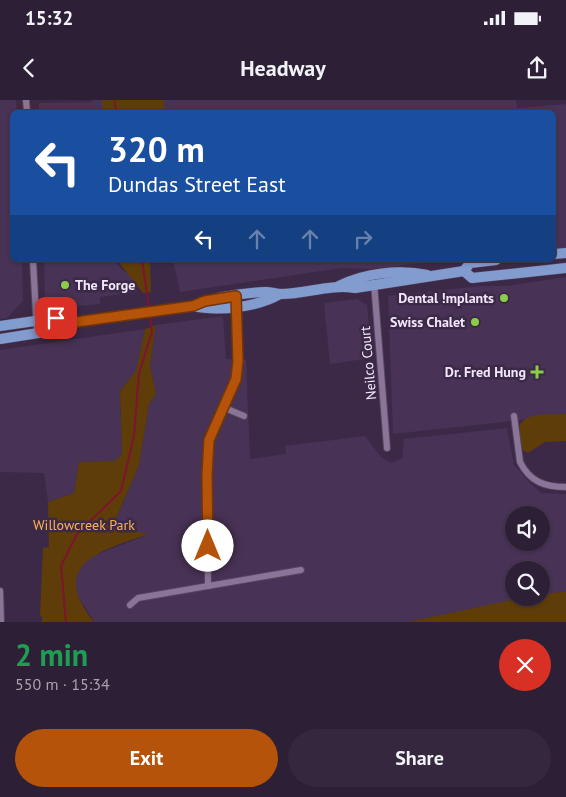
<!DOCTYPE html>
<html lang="en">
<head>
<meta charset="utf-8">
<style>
	:root { --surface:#2d1f35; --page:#35273d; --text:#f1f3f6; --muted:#a7a2ad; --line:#483d50; --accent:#b45309 }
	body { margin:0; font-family:"PT Sans",sans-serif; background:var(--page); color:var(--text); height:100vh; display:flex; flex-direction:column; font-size:19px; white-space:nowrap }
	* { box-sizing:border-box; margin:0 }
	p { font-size:16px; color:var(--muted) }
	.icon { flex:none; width:28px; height:28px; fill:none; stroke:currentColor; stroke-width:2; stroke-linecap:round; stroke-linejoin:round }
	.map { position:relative; height:522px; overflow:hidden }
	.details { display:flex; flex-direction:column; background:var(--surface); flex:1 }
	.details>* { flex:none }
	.banner { position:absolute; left:10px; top:10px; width:546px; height:152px; border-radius:8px; box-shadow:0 1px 4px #0004,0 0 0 1px var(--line); background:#1a4fa0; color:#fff; overflow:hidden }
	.tools { position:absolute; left:505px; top:406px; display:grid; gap:10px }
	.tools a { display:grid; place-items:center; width:45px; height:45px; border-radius:50%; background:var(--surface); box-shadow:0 1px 4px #0004,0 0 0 1px var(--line); font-size:25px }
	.pin { position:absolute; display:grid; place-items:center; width:42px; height:42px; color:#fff; margin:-21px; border-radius:10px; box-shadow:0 2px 8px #0006 }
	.me { position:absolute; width:55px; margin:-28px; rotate:0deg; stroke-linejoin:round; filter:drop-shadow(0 0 4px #0008) }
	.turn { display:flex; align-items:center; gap:18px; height:105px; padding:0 15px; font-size:22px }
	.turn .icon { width:65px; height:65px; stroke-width:2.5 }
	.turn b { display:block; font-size:35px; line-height:42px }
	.lanes { display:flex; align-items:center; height:48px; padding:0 15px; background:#0003; justify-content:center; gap:25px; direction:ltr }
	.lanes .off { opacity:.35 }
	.round { display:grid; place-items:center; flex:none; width:52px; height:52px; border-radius:26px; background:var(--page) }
	.headline { display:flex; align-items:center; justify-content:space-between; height:85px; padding:0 15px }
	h1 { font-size:30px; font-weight:800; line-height:38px; color:#1e9e55 }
	.action { display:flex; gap:10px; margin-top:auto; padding:10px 15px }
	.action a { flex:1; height:58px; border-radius:30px; background:var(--accent); color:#fff; font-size:20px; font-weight:800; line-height:58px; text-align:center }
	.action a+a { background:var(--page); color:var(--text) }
	.status { display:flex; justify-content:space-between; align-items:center; height:35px; padding:0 25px; background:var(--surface); direction:ltr }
	.status svg { height:14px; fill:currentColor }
	header { display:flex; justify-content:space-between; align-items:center; height:65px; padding:0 15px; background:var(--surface); font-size:22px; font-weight:800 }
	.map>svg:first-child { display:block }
	.built { fill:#483255; fill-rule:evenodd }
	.green { fill:#5e3d08 }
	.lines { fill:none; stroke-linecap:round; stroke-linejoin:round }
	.stream { stroke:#7f1330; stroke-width:2 }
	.minor-casing { stroke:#54445e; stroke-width:8 }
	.primary-casing { stroke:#54445e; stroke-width:11 }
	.minor { stroke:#8a7497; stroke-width:6 }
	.primary { stroke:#839ccf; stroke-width:10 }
	.route-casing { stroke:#753606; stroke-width:12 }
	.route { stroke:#b45309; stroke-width:9 }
	.poi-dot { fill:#8ace47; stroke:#3c2947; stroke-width:2 }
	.labels { text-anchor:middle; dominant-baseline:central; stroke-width:5; stroke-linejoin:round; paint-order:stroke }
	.poi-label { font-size:14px; font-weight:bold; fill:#f3e8fb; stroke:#3c2947; text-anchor:end }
	.street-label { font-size:14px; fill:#f3e8fb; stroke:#3c2947 }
	.park-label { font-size:14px; fill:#f9b354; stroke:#3c2947 }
</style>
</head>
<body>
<div class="status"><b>15:32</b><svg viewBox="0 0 49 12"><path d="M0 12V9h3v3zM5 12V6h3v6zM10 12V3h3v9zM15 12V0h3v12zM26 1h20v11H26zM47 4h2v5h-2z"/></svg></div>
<header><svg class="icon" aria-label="back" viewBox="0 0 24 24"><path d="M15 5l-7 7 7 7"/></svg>Headway<svg class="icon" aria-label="share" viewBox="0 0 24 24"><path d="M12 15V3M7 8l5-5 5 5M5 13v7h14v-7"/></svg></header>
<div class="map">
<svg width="566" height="522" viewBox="0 0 566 522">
	<rect width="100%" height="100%" fill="#3c2947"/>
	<!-- built -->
	<g class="built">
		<polygon points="0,0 16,0 17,12 12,12 12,160 22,160 23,201 7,218 0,219"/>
		<polygon points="92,0 102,0 103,12 39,12 39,3 92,2"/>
		<polygon points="164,0 516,0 517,8 566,4 566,148 554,149 554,12 164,12"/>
		<polygon points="44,160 114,160 122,170 131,174 137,192 100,197 100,204 57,208 45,198"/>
		<polygon points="173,160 445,160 372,169 342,168 180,192"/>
		<polygon points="566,177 566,315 393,334 388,196 480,186 507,186"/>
		<polygon points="357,199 367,205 372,258 330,264 324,203"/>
		<path d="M223,216L226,259L246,260L250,359L286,354L285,346L365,336L381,357L391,363L402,358L404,339L507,328L514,365L528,381L541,393L566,394V491L541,497V470H514V498H538L412,522H94L75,491L76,474L90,457L147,435L123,429L116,420L139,365L149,305L156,293L150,266L156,225ZM514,415H541V442H514Z"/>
		<polygon points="145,229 136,272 120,291 122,354 115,361 79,362 74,393 48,402 44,373 0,372 0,250"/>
	</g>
	<!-- green -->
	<g class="green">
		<rect x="102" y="0" width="62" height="12"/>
		<polygon points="117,160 150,160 151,192 143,193"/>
		<path d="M156,225L150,266L156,293L149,305L139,365L116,419L123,429L148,434C117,446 58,458 81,502C85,509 88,516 94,522H42V517L40,516L43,448L49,447L48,402L74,393L79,362L115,361L122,354L120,291L136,271L145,229Z"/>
		<path d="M566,314V341L545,342L528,353L523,350C521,344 519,337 519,330C519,311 553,315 566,314Z"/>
		<polygon points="566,491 566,522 409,522 520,498 541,498 541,495"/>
	</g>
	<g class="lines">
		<!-- stream -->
		<g class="stream">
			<polyline points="114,0 117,12"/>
			<polyline points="142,160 149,208"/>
			<polyline points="66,522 61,466 77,434 121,391 134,336 139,273 152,232 150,215"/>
		</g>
		<!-- minor casing -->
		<g class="minor-casing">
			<g id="minor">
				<polyline points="26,0 27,12"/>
				<polyline points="33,160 37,234"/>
				<polyline points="374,183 387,348"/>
				<polyline points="225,308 244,316"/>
				<path d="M514,316L520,362C530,382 545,387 566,387"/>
				<polyline points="208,486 207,375 209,340 235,279 238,261 236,196"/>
				<polyline points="0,491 1,522"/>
				<polyline points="130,505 138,498 301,470"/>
			</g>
		</g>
		<!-- primary casing -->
		<g class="primary-casing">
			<g id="primary">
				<polyline points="554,154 566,153"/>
				<polyline points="464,171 470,163 496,160"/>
				<path d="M339,186C364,173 400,169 427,175"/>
				<path d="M193,206C218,212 258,207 280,194"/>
				<polyline points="0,226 56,218 77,222"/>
				<path d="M0,239L57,230L77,222L193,206C215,197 242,193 266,192C271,192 276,194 281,194C306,194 329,184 355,188L464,171L472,178L566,168"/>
			</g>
		</g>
		<!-- minor -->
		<use href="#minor" class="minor"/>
		<!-- primary -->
		<use href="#primary" class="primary"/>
	</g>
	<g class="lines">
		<!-- route casing -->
		<g class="route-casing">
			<polyline id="route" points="56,218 76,222 193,206 205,201 236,196 238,261 236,279 209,340 207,375 208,446"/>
		</g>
		<!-- route -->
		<use href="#route" class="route"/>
	</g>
	<!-- markers -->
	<g class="poi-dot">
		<circle cx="65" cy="185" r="5"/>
		<circle cx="504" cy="198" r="5"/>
		<circle cx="475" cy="222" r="5"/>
		<path d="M534.5 264.5h5v5h5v5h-5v5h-5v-5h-5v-5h5z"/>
	</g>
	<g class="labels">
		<!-- poi labels -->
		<g class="poi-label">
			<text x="75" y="185" text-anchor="start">The Forge</text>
			<text x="494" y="198">Dental !mplants</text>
			<text x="465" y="222">Swiss Chalet</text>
			<text x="526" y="272">Dr. Fred Hung</text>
		</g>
		<!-- street labels -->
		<g class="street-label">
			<text transform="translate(368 263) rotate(-95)">Neilco Court</text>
		</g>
		<!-- park labels -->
		<g class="park-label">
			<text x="84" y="425">Willowcreek Park</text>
		</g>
	</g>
</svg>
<div class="tools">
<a><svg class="icon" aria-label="sound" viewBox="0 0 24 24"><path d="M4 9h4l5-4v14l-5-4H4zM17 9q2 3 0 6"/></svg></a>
<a><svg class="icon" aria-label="search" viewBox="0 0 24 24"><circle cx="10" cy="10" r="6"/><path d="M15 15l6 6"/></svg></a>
</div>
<div class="pin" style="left:56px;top:218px;background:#d93025"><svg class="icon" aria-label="arrive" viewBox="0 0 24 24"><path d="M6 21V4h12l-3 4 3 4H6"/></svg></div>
<svg class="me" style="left:208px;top:446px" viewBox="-20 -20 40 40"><circle r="19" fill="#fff"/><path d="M0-13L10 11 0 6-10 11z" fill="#b45309"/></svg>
<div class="banner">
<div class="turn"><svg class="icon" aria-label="left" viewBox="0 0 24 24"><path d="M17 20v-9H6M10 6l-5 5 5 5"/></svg><div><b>320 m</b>Dundas Street East</div></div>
<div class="lanes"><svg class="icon" aria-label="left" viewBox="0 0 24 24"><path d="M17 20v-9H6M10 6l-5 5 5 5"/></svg><svg class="icon off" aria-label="ahead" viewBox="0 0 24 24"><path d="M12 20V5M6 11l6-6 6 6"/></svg><svg class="icon off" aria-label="ahead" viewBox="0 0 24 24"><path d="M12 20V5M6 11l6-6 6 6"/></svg><svg class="icon off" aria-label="right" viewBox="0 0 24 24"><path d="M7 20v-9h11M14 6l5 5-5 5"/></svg></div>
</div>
</div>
<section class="details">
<div class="headline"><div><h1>2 min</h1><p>550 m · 15:34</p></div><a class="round" style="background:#d93025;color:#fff"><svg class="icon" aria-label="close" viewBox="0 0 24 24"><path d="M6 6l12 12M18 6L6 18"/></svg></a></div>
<div class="action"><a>Exit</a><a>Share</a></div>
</section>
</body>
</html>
